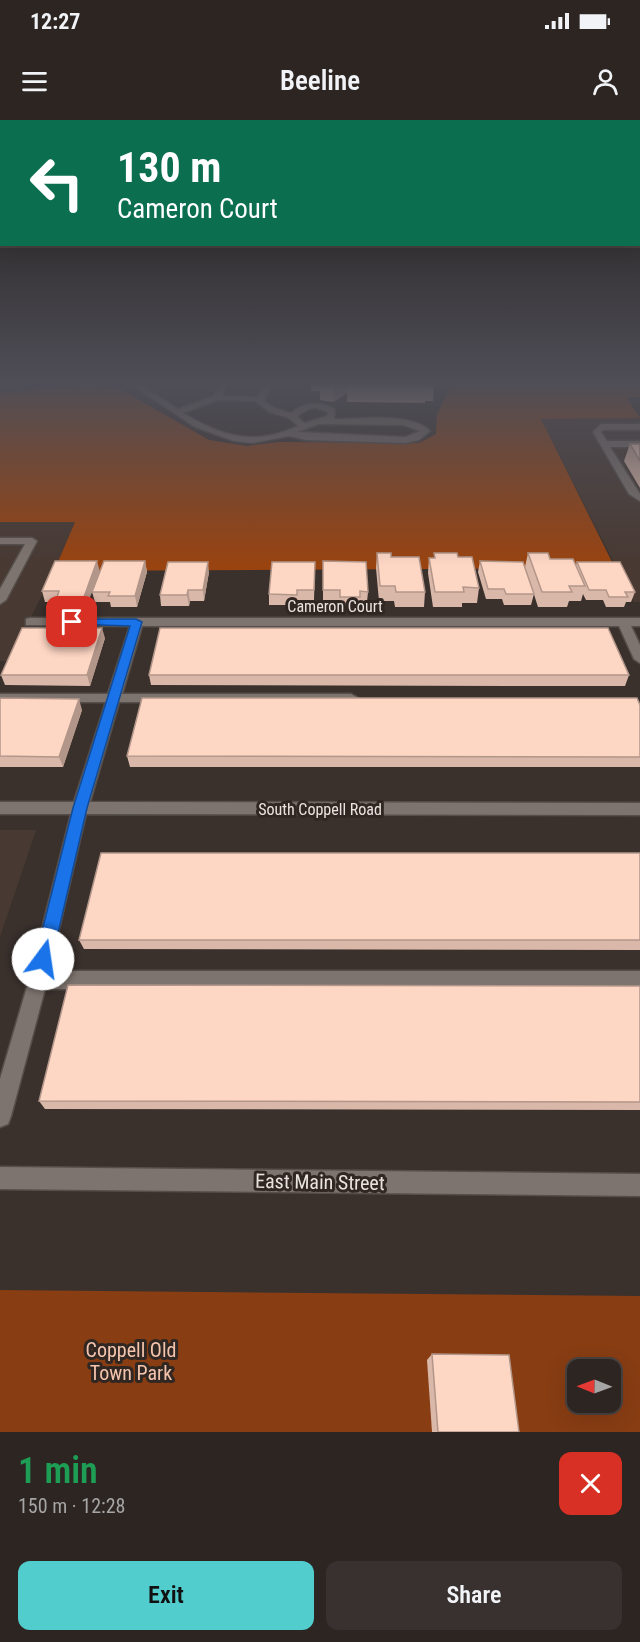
<!DOCTYPE html>
<html lang="en">
<head>
<meta charset="utf-8">
<style>
	:root { --surface:#2c2522; --page:#38312f; --text:#f1f3f6; --muted:#a6a5a5; --line:#484240; --accent:#52cdce }
	body { margin:0; font-family:"Roboto Condensed",sans-serif; background:var(--page); color:var(--text); height:100vh; display:flex; flex-direction:column; font-size:22px; white-space:nowrap }
	* { box-sizing:border-box; margin:0 }
	p { font-size:20px; color:var(--muted) }
	.icon { flex:none; width:33px; height:33px; fill:none; stroke:currentColor; stroke-width:2; stroke-linecap:round; stroke-linejoin:round }
	.map { position:relative; height:1312px; overflow:hidden }
	.details { display:flex; flex-direction:column; background:var(--surface); flex:1 }
	.details>* { flex:none }
	.banner { position:absolute; left:0px; top:0px; width:640px; height:126px; box-shadow:0 6px 24px #0002,0 0 0 2px var(--line); background:#0b6e4f; color:#fff; overflow:hidden }
	.needle { width:39px; rotate:271deg }
	.tools { position:absolute; left:567px; top:1239px; display:grid; gap:12px }
	.tools a { display:grid; place-items:center; width:54px; height:54px; border-radius:12px; background:var(--surface); box-shadow:0 6px 24px #0002,0 0 0 2px var(--line); font-size:30px }
	.pin { position:absolute; display:grid; place-items:center; width:51px; height:51px; color:#fff; margin:-26px; border-radius:12px; box-shadow:0 3px 9px #0006 }
	.me { position:absolute; width:66px; margin:-33px; rotate:14deg; stroke-linejoin:round; filter:drop-shadow(0 0 4px #0008) }
	.turn { display:flex; align-items:center; gap:21px; height:126px; padding:0 18px; font-size:27px }
	.turn .icon { width:78px; height:78px; stroke-width:2.5 }
	.turn b { display:block; font-size:42px; line-height:51px }
	.round { display:grid; place-items:center; flex:none; width:63px; height:63px; border-radius:12px; background:var(--page) }
	.headline { display:flex; align-items:center; justify-content:space-between; height:102px; padding:0 18px }
	h1 { font-size:36px; font-weight:600; line-height:45px; color:#1e9e55 }
	.action { display:flex; gap:12px; margin-top:auto; padding:12px 18px }
	.action a { flex:1; height:69px; border-radius:12px; background:var(--accent); color:#111; font-size:24px; font-weight:600; line-height:69px; text-align:center }
	.action a+a { background:var(--page); color:var(--text) }
	.status { display:flex; justify-content:space-between; align-items:center; height:42px; padding:0 30px; background:var(--surface); direction:ltr }
	.status svg { height:16px; fill:currentColor }
	header { display:flex; justify-content:space-between; align-items:center; height:78px; padding:0 18px; background:var(--surface); font-size:27px; font-weight:600 }
	.map>svg:first-child { display:block }
	.built { fill:#483932 }
	.green { fill:#883d13; fill-rule:evenodd }
	.forest { fill:#994310 }
	.lines { fill:none; stroke-linecap:round; stroke-linejoin:round }
	.minor-casing { stroke:#554e4a; stroke-width:3 }
	.minor { fill:#7e746f; fill-rule:evenodd }
	.wall { fill:#dab8a9 }
	.shaded-wall { fill:#b29689 }
	.building { fill:#fed6c4; stroke:#b29689; stroke-width:1.5 }
	.route { fill:#1a73e8; stroke:#114b97; stroke-width:1.5 }
	.labels { text-anchor:middle; dominant-baseline:central; stroke-width:6; stroke-linejoin:round; paint-order:stroke }
	.street-label { font-size:16px; fill:#eae4e1; stroke:#302723 }
	.near-street-label { font-size:20px; fill:#eae4e1; stroke:#302723 }
	.near-park-label { font-size:20px; fill:#f4c4ad; stroke:#302723 }
</style>
</head>
<body>
<div class="status"><b>12:27</b><svg viewBox="0 0 49 12"><path d="M0 12V9h3v3zM5 12V6h3v6zM10 12V3h3v9zM15 12V0h3v12zM26 1h20v11H26zM47 4h2v5h-2z"/></svg></div>
<header><svg class="icon" aria-label="menu" viewBox="0 0 24 24"><path d="M4 6h16M4 12h16M4 18h16"/></svg>Beeline<svg class="icon" aria-label="person" viewBox="0 0 24 24"><circle cx="12" cy="8" r="4"/><path d="M4 21q1-7 8-7t8 7"/></svg></header>
<div class="map">
<svg width="640" height="1312" viewBox="0 0 640 1312">
	<rect width="100%" height="100%" fill="#3a312d"/>
	<!-- built -->
	<g class="built">
		<polygon points="640,298 640,482 634,482 541,299"/>
		<polygon points="0,402 75,402 54,451 9,541 0,541"/>
		<polygon points="0,710 36,710 0,817"/>
	</g>
	<!-- green -->
	<path class="green" d="M0,1170L640,1176V1312H0ZM578,1250H610V1282H578Z"/>
	<!-- forest -->
	<polygon class="forest" points="452,262 640,262 640,277 627,278 640,298 541,299 615,448 54,451 75,402 0,402 0,273 93,264 120,269 209,320 247,326 278,322 419,323 436,314 437,295"/>
	<g class="lines">
		<!-- minor casing -->
		<g class="minor-casing">
			<g id="minor">
				<polygon points="0,262 34,262 0,266"/>
				<path d="M127,262H137L178,289L214,276L220,262H228L222,276L258,277L266,262H274L264,281L275,288L291,293C304,282 319,281 335,289L334,299C361,299 411,292 430,311L419,320L405,323L306,320L289,316L253,323L234,321L195,307ZM218,280L255,281L269,292L289,298L298,306C254,326 223,317 183,293ZM316,288L328,292L327,296L304,303L297,296L309,289ZM319,304L404,305L420,311L405,317L297,312Z"/>
				<polygon points="640,304 640,310 603,310 601,312 607,321 640,321 640,327 610,327 640,374 640,381 629,374 593,312 601,304"/>
				<polygon points="0,418 32,418 37,421 6,480 0,484 0,469 25,424 0,424"/>
				<polygon points="30,498 640,498 640,506 631,506 640,525 640,543 634,539 619,506 142,506 122,574 351,574 358,578 351,582 119,582 90,682 640,683 640,695 86,694 49,851 640,851 640,869 45,869 11,996 8,1004 0,1007 0,959 29,860 71,694 0,694 0,682 74,682 106,582 0,582 0,574 108,574 130,506 26,505 26,499"/>
				<polygon points="0,1047 640,1054 640,1076 0,1069"/>
			</g>
		</g>
		<!-- minor -->
		<use href="#minor" class="minor"/>
	</g>
	<!-- wall -->
	<g class="wall">
		<polygon points="311,262 434,262 434,265 433,281 425,281 425,283 347,282 347,273 333,282 320,280 320,271 311,271"/>
		<polygon points="630,324 640,324 640,368 624,341"/>
		<polygon points="377,433 391,437 425,472 424,487 395,487 394,481 379,481 376,448"/>
		<polygon points="434,433 458,437 479,468 477,483 462,483 462,487 433,487 428,453 429,438 434,438"/>
		<polygon points="528,433 576,445 577,442 635,472 631,482 626,482 624,487 606,487 603,480 586,480 583,474 581,481 569,481 567,487 538,487 530,462 534,474 531,485 504,485 502,479 486,479 478,452 480,441 525,447"/>
		<polygon points="145,441 147,452 137,487 111,487 110,482 95,482 92,472 95,463 86,487 61,487 59,482 45,482 42,471 100,451"/>
		<polygon points="323,441 368,472 367,482 360,482 359,487 340,487 340,480 323,480"/>
		<polygon points="315,442 314,480 297,480 297,485 269,485 269,474"/>
		<polygon points="209,452 204,481 190,481 189,486 161,486 160,475"/>
		<polygon points="105,518 90,566 5,565 1,555"/>
		<polygon points="149,555 629,555 625,566 535,566 151,565"/>
		<polygon points="0,578 82,590 63,647 0,647"/>
		<polygon points="640,585 640,647 130,647 127,636"/>
		<polygon points="640,733 640,830 84,829 79,820"/>
		<polygon points="640,866 640,990 45,989 39,981"/>
		<polygon points="432,1234 519,1312 432,1312 427,1240"/>
	</g>
	<!-- shaded-wall -->
	<g class="shaded-wall">
		<polygon points="339,262 347,262 347,273 333,282 333,266"/>
		<polygon points="97,441 100,452 86,487 84,477"/>
		<polygon points="145,441 147,452 137,487 135,476"/>
		<polygon points="208,442 209,452 204,481 203,470"/>
		<polygon points="188,470 190,481 189,486 187,475"/>
		<polygon points="102,508 105,518 90,566 87,555"/>
		<polygon points="79,579 82,590 63,647 59,637"/>
	</g>
	<!-- building -->
	<g class="building">
		<polygon points="322,262 339,262 333,266 320,264"/>
		<polygon points="347,262 434,262 434,265 426,265 427,267 347,266"/>
		<polygon points="630,324 640,324 640,341"/>
		<polygon points="377,433 391,433 391,437 419,437 425,472 396,472 395,466 380,466"/>
		<polygon points="434,433 457,433 458,437 472,437 479,468 463,467 464,472 435,472 429,438 435,438"/>
		<polygon points="528,433 548,433 550,439 573,439 585,466 569,466 572,472 542,472"/>
		<polygon points="55,441 97,441 84,477 57,477 59,471 42,471"/>
		<polygon points="104,441 145,441 135,476 108,476 110,472 92,472"/>
		<polygon points="323,441 366,442 368,472 360,471 360,477 340,477 340,470 323,470"/>
		<polygon points="480,441 523,442 534,474 506,474 504,469 488,469"/>
		<polygon points="168,442 208,442 203,470 188,470 187,475 160,475"/>
		<polygon points="272,442 315,442 314,470 297,470 297,475 269,474"/>
		<polygon points="577,442 620,442 635,472 625,472 628,477 609,477 606,470 589,470"/>
		<polygon points="22,508 102,508 87,555 1,555"/>
		<polygon points="160,508 608,508 629,555 149,555"/>
		<polygon points="0,578 79,579 59,637 0,636"/>
		<polygon points="142,578 637,578 640,585 640,637 127,636"/>
		<polygon points="101,733 640,733 640,820 79,820"/>
		<polygon points="68,865 640,866 640,982 39,981"/>
		<polygon points="432,1234 509,1235 519,1312 438,1312"/>
	</g>
	<!-- sky -->
	<linearGradient id="sky" x2="0" y2="1"><stop stop-color="#201b19"/><stop offset="0.59" stop-color="#4f4e57"/><stop offset="1" stop-color="#4f4e57" stop-opacity="0"/></linearGradient>
	<rect width="640" height="446" fill="url(#sky)"/>
	<!-- route -->
	<polygon class="route" points="72,499 136,499 142,502 87,688 52,839 49,844 43,846 37,844 35,839 73,688 130,506 69,504 69,500"/>
	<g class="labels">
		<!-- street labels -->
		<g class="street-label">
			<text x="335" y="486">Cameron Court</text>
			<text x="320" y="689">South Coppell Road</text>
		</g>
		<!-- near-street labels -->
		<g class="near-street-label">
			<text transform="translate(320 1062) rotate(1)">East Main Street</text>
		</g>
		<!-- near-park labels -->
		<g class="near-park-label">
			<text x="131" y="1230">Coppell Old<tspan x="131" dy="23">Town Park</tspan></text>
		</g>
	</g>
</svg>
<div class="tools">
<a><svg class="needle" viewBox="-14 -14 28 28"><path d="M0-13l5 13h-10z" fill="#e53935"/><path d="M0 13l5-13h-10z" fill="#a6a5a5"/></svg></a>
</div>
<div class="pin" style="left:72px;top:502px;background:#d93025"><svg class="icon" aria-label="arrive" viewBox="0 0 24 24"><path d="M6 21V4h12l-3 4 3 4H6"/></svg></div>
<svg class="me" style="left:43px;top:839px" viewBox="-20 -20 40 40"><circle r="19" fill="#fff"/><path d="M0-13L10 11 0 6-10 11z" fill="#1a73e8"/></svg>
<div class="banner">
<div class="turn"><svg class="icon" aria-label="left" viewBox="0 0 24 24"><path d="M17 20v-9H6M10 6l-5 5 5 5"/></svg><div><b>130 m</b>Cameron Court</div></div>
</div>
</div>
<section class="details">
<div class="headline"><div><h1>1 min</h1><p>150 m · 12:28</p></div><a class="round" style="background:#d93025;color:#fff"><svg class="icon" aria-label="close" viewBox="0 0 24 24"><path d="M6 6l12 12M18 6L6 18"/></svg></a></div>
<div class="action"><a>Exit</a><a>Share</a></div>
</section>
</body>
</html>
